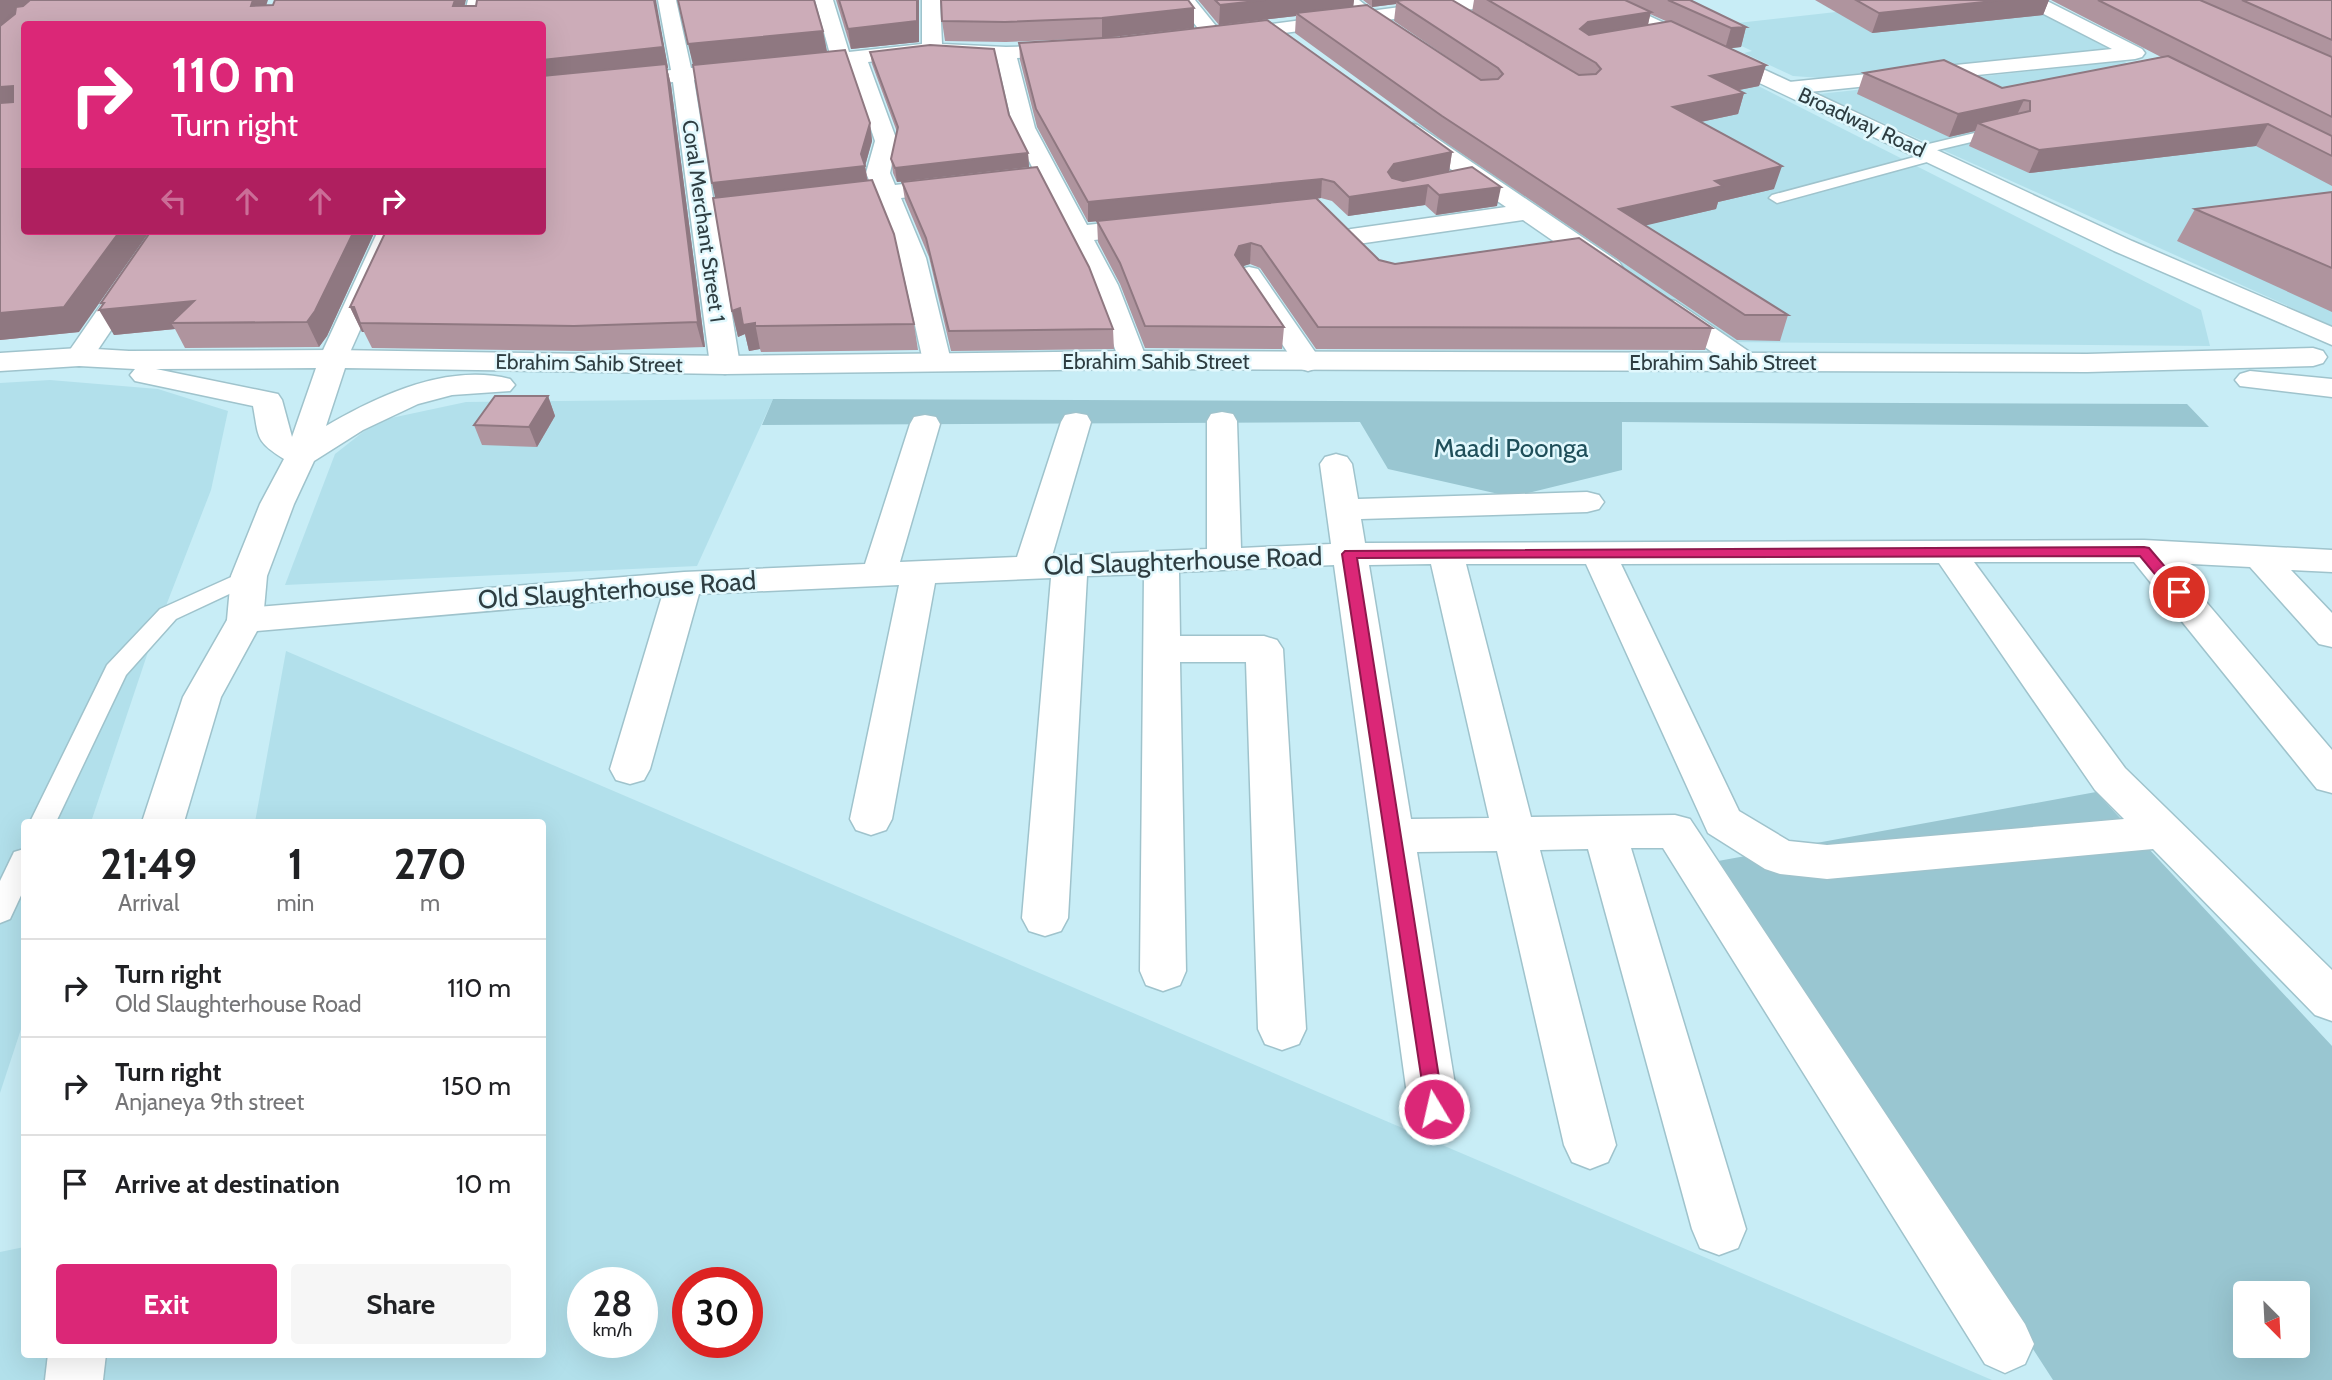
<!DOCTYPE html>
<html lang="en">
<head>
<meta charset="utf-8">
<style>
	:root { --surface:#fff; --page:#f6f6f6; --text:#202124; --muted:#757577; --line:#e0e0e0; --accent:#db2777 }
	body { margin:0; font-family:Cabin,sans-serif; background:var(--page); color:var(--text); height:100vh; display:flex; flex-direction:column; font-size:26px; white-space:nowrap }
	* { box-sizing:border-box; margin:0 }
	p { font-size:23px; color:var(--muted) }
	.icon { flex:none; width:38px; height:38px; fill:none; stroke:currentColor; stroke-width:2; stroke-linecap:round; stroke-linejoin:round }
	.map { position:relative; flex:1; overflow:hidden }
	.side { position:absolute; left:21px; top:819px; width:525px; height:539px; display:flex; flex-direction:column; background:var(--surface); border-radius:7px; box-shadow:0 7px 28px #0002 }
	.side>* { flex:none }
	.top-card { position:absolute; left:21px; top:21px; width:525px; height:214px; border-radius:7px; box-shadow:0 7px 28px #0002; background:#db2777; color:#fff; overflow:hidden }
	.needle { width:46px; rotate:156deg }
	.tools { position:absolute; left:2233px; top:1281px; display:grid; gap:14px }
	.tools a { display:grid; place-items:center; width:77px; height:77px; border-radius:7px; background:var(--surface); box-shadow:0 7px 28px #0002; font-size:35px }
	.speed { position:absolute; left:567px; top:1267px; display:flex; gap:14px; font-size:35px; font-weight:700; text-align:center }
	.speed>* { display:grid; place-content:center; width:91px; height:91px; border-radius:50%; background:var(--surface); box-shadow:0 7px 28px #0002; line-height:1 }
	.speed small { font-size:18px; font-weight:400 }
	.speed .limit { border:10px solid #d22; background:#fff; color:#111 }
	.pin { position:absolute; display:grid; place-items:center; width:60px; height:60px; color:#fff; margin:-30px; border:4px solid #fff; border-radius:50%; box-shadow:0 2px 7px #0007 }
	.me { position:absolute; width:77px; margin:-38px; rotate:351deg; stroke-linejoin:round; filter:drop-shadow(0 0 5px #0008) }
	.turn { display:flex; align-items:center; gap:24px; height:147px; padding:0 35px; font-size:32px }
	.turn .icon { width:91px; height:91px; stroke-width:2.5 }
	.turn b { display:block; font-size:49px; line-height:60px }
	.lanes { display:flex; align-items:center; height:66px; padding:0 35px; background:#0003; justify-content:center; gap:35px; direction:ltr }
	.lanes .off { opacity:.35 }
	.eta { display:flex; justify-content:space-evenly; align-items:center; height:119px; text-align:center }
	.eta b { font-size:42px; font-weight:700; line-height:49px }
	.cta { display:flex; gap:14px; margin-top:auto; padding:14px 35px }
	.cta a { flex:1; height:80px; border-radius:7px; background:var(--accent); color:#fff; font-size:28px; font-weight:700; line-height:80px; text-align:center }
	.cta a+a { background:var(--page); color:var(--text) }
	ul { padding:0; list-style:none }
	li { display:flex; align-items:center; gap:21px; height:98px; padding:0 35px; border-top:2px solid var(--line) }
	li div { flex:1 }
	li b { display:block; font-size:26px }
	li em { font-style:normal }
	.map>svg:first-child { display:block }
	.built { fill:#b2e0eb; fill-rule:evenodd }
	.green { fill:#99c6d1; fill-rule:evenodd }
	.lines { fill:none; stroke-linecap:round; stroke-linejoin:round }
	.lane-casing { stroke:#9fc3cc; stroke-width:3 }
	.street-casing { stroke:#9fc3cc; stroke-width:3 }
	.secondary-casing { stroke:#9fc3cc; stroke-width:3 }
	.primary-casing { stroke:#9fc3cc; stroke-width:3 }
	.lane { fill:#fff; fill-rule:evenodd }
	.street { fill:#fff; fill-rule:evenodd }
	.secondary { fill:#fff; fill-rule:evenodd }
	.primary { fill:#fff; fill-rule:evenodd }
	.wall { fill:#af949e; fill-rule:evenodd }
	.shaded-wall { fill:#8f7881 }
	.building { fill:#ccacb8; stroke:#8f7881; stroke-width:2 }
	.route { fill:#db2777; stroke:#8e194d; stroke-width:2 }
	.labels { text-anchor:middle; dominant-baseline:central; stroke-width:5; stroke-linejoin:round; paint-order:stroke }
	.far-street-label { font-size:21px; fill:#2e3d41; stroke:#e1f8fd }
	.park-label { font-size:26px; fill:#1f4f5a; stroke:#e1f8fd }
	.street-label { font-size:26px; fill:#2e3d41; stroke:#e1f8fd }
</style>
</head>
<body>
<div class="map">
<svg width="2332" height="1380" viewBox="0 0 2332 1380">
	<rect width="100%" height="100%" fill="#c8edf6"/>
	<!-- built -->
	<g class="built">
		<polygon points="2016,0 2110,49 1821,78 1793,76 1744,53 1752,51 1702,27 1836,12"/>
		<polygon points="2123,61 2332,170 2332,326 1819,94"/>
		<polygon points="1717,65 2201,310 2210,346 1722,342 1526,206 1412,121"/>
		<polygon points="50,380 158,389 228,411 211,490 148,652 91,822 24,822 24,1020 0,1093 0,383"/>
		<polygon points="773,399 697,566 285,585 335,454 377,421 466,402"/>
		<path d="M286,651L1992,1380H0V1252L24,1247V1354H542V822H255ZM583,1283H642V1342H583ZM688,1283H747V1342H688Z"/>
	</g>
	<!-- green -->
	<g class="green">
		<polygon points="773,399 2187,404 2209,427 1622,422 1622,470 1512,497 1388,469 1360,422 762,425"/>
		<path d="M2096,792L2332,1046V1380H2053L1718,861ZM2245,1293H2298V1346H2245Z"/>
	</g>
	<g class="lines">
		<!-- lane casing -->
		<g class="lane-casing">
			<g id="lane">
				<polygon points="1346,0 1359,0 1379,16 1369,19"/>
				<polygon points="2004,126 2011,130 2009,133 1921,154 1914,150 1916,147"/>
				<polygon points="1933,152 1940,156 1938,159 1777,203 1769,198 1772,195"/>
				<polygon points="249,569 257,571 260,576 257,581 176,619 126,675 56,822 30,822 107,665 160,609"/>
				<polygon points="24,849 24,889 10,919 0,923 0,881 14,852"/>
			</g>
		</g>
		<!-- street casing -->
		<g class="street-casing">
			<g id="street">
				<path d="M658,0H676L691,68L830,54L815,0H833L849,52L922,44V0H940L942,44L1006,47L1077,45L1080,49L1077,53L1070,55L1017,58L1035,128L1087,225L1149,218L1158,221L1162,226L1158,231L1149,234L1094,240L1118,285L1147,360L1143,366L1133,369L1123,366L1119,360L1092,285L1040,182L901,198L926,258L951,361L947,367L937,370L927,367L923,361L900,258L877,201L824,207L815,205L812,200L815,195L872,187L866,173L875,141L849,64L694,80L740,365L735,371L725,374L715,371L710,365L673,82L542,96V84L671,70ZM931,55L997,59L1013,128L1033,169L895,185L890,173L897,141L868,62Z"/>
				<path d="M1176,0H1195L1220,31L1453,0H1506L1497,6L1228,40C1220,38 1216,42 1207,40Z"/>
				<polygon points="2022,0 2045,0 2142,49 2145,53 2142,57 2135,59 1789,94 1782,92 1779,88 1782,84 1789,82 2112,49 2024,4"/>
				<polygon points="1409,123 1417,125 1619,262 1623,268 1619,274 1610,276 1601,274 1523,220 1351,245 1342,242 1338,237 1342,232 1351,229 1506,207 1401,135 1398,130 1401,125"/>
				<polygon points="152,231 178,231 89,363 79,366 69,363 65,357"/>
				<polygon points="1249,267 1258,269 1322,362 1318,368 1308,371 1298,368 1236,275 1240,269"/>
				<polygon points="1665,299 1675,301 1754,355 1758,361 1754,367 1744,370 1734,367 1655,313 1651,307 1655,301"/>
				<path d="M1222,412L1233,414L1237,421L1241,548L1331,544L1320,464L1325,457L1336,454L1347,457L1352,464L1358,499L1587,492L1599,495L1604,502L1599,509L1587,512L1361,519L1365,543L2144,540L2332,550V572L2291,570L2332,613V647L2319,644L2250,567L2173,563L2332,750V793L2317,789L2134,562H1974L2125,768L2332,970V1021L2315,1015L2153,849L1827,879L1780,874L1765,869L1708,833L1586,564H1466L1531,817L1675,815L1690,819L2025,1324L2034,1344L2025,1364L2005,1373L1985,1364L1663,848H1631L1746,1229L1738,1248L1719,1255L1700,1248L1692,1229L1588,849L1540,850L1616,1145L1608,1162L1590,1169L1572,1162L1564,1145L1497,851L1417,852L1459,1109L1452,1125L1434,1132L1416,1125L1409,1109L1334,565L1179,572L1180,636H1264L1277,640L1283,649L1306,1029L1299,1044L1282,1050L1265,1044L1258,1029L1246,662H1180L1186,971L1180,985L1163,991L1146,985L1140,971L1144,574L1087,576L1068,918L1061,931L1045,936L1029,931L1022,918L1051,578L935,583L892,819L886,830L871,835L856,830L850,819L899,585L699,594L650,769L644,780L630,784L616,780L610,769L662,596L245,632L232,628L227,620L232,612L245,608L684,572L865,564L910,424L914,417L925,415L936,417L940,424L900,562L1017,557L1061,422L1065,415L1076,413L1087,415L1091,422L1052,556L1207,549V421L1211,414ZM1939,563L2095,790L2124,819L1827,845L1789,841L1739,811L1621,564ZM1431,564L1489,818L1411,819L1369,565Z"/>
			</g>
		</g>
		<!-- secondary casing -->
		<g class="secondary-casing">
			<g id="secondary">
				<polygon points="468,0 486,0 481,24 462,24"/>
				<polygon points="1591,0 1615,0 2132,241 2332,327 2332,345 2114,251 1593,4"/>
				<polygon points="378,231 404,231 347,359 343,365 333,368 323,365 319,359"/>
			</g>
		</g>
		<!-- primary casing -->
		<g class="primary-casing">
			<g id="primary">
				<path d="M79,348L129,351L333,350L725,356L1133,351L2087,354L2313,348L2323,351L2327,357L2323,363L2313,366L2087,372L1133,369L725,374L345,368L326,426C379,395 448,363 510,379L515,385L510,391L452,395L418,404L363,430L314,461L294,504L267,576L263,620L221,697L184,822H142L183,697L227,620L231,576L260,504L284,459C255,441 259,438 253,406L135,381L130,375L135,369L79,366L0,371V353ZM316,368L292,437L282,400L278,394L156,369Z"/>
				<polygon points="2250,371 2332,379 2332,397 2240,386 2235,380 2240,374"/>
				<polygon points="48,1354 106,1354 103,1380 45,1380"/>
			</g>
		</g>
		<!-- lane -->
		<use href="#lane" class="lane"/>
		<!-- street -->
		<use href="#street" class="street"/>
		<!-- secondary -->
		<use href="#secondary" class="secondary"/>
		<!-- primary -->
		<use href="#primary" class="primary"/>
	</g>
	<!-- wall -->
	<g class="wall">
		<polygon points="0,0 266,5 465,6 655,0 668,68 667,68 671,85 705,347 582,351 372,348 364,332 362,332 350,307 542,231 24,24 79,332 0,340"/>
		<polygon points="836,0 919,0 919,42 851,49"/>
		<path d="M1198,0H1354L1353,6L1481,80L1394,21L1396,4L1372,7L1363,0H1452L1472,12L1474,0H1690L1746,27L1741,47L1729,48L1766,65L1759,86L1739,90L1744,93L1738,114L1701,122L1774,189L1718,202L1716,209L1645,225L1788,315L1780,341L1737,340L1439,138L1295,33L1296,16L1219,25ZM1650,14L1668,22L1648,25Z"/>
		<polygon points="1815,0 2049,0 2043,15 1872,33"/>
		<polygon points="2051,0 2332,0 2332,186 2256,146 2029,173 1969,146 1975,131 1949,137 1857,94 1864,73 2002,88 2161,57"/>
		<polygon points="1194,8 1194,28 1102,38 1006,42 945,41 942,21"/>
		<polygon points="823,31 827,52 870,123 872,141 865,166 868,181 914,324 918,350 761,352 760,349 749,351 745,334 738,337 732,311 715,198"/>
		<polygon points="1019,43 1452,152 1449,172 1497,206 1436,215 1425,205 1348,216 1332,201 1321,198 1316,199 1379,260 1395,264 1712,328 1705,350 1316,349 1260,268 1250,264 1242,266 1284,327 1282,349 1145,348 1120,284 1098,242 1097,221 1115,220 1088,222 1037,127 1020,60"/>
		<polygon points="870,52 1009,115 1028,153 1029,167 897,182 893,173 891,159 897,132 872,64"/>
		<polygon points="902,182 1113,329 1114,349 951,351 929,257 905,200"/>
		<polygon points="2332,192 2332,312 2177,241 2195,209"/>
		<polygon points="151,231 375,231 327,336 319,347 185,348 175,329 114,335 101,303"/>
		<polygon points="548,396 555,416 537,447 482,445 474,425"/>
	</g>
	<!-- shaded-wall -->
	<g class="shaded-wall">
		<polygon points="0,0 35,0 0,30"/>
		<polygon points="253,0 268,0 260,24 251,6"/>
		<polygon points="455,0 466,0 460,24 453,6"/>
		<polygon points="654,0 656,0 668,68 667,68 671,85 705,347 703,347 696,322 542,81 542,60"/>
		<polygon points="917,0 919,0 919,42 851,49 848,29"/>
		<polygon points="1265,0 1354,0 1353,9 1296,13 1296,16 1219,25 1220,5"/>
		<polygon points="1372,0 1429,0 1396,1 1396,4 1372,7"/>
		<polygon points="2003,0 2049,0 2043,15 1872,33 1879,13"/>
		<polygon points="1194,8 1194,28 1102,38 1102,18"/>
		<polygon points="1651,12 1646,32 1584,42 1580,29 1588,22"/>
		<polygon points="1746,27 1741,47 1725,49 1731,28"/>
		<polygon points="823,31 827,52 693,65 688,44"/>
		<polygon points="1766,65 1759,86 1704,97 1710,76"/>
		<polygon points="13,86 24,105 0,109 0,87"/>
		<polygon points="1744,93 1738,114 1667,129 1673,107"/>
		<polygon points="2024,100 2014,121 1978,123 1975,131 1949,137 1958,114"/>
		<polygon points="870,123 872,141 865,166 868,185 716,202 712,183 861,154"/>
		<polygon points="2268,124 2256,146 2029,173 2039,150"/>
		<polygon points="1452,152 1449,172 1391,183 1388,172 1394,164"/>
		<polygon points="1028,153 1029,167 897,182 895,168"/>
		<polygon points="1782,166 1774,189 1718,202 1716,209 1618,232 1619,209 1715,181"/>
		<polygon points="1322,179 1321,198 1088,222 1088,202"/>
		<polygon points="1428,185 1425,205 1348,216 1349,197"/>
		<polygon points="1501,187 1497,206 1436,215 1439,195"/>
		<polygon points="120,231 150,231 79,332 0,340 0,313"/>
		<polygon points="354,231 375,231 327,336 319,347 307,322"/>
		<polygon points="1251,243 1250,264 1238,268 1235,255 1239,246"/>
		<polygon points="194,301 171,323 175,329 114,335 99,310 105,309 101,303"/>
		<polygon points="350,307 354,307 364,332 362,332"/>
		<polygon points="740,308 755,323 760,349 749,351 745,334 738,337 732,311"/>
		<polygon points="548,396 555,416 537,447 529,427"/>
	</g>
	<!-- building -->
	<g class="building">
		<polygon points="30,0 253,0 251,6 273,5 275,0 455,0 453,6 476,6 477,0 654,0 663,47 542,60 542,24 24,24 24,231 120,231 64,307 0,313 0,103 13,102 13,86 0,87 0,26 15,14 16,7 23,6"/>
		<polygon points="678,0 814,0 823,31 688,44"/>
		<polygon points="839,0 917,0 917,21 848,29"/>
		<polygon points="941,0 1188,0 1194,8 1102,18 1005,22 942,21"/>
		<polygon points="1215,0 1265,0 1220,5"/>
		<polygon points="1403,0 1452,0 1579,75 1596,74 1601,69 1596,63 1488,0 1625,0 1651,12 1588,22 1580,29 1589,35 1671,21 1766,65 1710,76 1744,93 1673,107 1782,166 1715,181 1723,186 1619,209 1788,315 1745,315 1442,116 1296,13 1367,5 1481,80 1498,79 1503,74 1498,68 1396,1"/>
		<polygon points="1668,0 1690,0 1746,27 1731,28"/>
		<polygon points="1856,0 2003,0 1879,13"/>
		<polygon points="2098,0 2200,0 2332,57 2332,117"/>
		<polygon points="2242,0 2332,0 2332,40"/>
		<polygon points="1267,20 1452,152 1394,164 1388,172 1392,178 1403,181 1472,167 1501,187 1439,195 1428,185 1349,197 1334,182 1322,179 1088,202 1036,109 1019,43 1120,37"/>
		<polygon points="930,45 994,49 1009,115 1028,153 895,168 891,159 898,127 870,52"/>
		<polygon points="845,50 870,123 861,154 865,166 712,183 693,65"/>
		<polygon points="2168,56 2332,136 2332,156 2268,124 2039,150 1978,123 2030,111 2030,101 2024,100 1958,114 1864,73 1944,60 2002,88"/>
		<polygon points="666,64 698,322 574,326 360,323 354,307 350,307 386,231 542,231 542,76"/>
		<polygon points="1037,167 1089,267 1113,329 949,331 926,238 902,182"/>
		<polygon points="872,180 894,234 914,324 755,326 755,323 743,325 740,308 732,311 713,198"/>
		<polygon points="2332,192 2332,268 2195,209"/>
		<polygon points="1316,198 1379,260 1395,264 1579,238 1712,328 1318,327 1261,246 1251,243 1239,246 1235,255 1284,327 1145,326 1120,263 1097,221"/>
		<polygon points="151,231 354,231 315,311 307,322 171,323 194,301 99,310 104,303 101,303"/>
		<polygon points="495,396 548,396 529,427 474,425"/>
	</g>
	<!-- route -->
	<polygon class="route" points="2144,547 2149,548 2184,589 2186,592 2184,596 2173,596 2140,556 1357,558 1444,1109 1441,1115 1434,1118 1427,1115 1342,554 1345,551"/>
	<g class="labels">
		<!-- far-street labels -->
		<g class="far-street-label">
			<text transform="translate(1862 122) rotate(25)">Broadway Road</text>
			<text transform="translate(704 221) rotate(82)">Coral Merchant Street 1</text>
			<text x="1156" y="361">Ebrahim Sahib Street</text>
			<text x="1723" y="362">Ebrahim Sahib Street</text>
			<text transform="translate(589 363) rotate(1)">Ebrahim Sahib Street</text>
		</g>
		<!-- park labels -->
		<g class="park-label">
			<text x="1511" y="448">Maadi Poonga</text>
		</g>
		<!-- street labels -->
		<g class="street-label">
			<text transform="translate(1183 561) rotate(-2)">Old Slaughterhouse Road</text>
			<text transform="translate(617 590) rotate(-4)">Old Slaughterhouse Road</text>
		</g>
	</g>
</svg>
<div class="tools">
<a><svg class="needle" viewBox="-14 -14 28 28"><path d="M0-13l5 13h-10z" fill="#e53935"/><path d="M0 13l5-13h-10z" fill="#757577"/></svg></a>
</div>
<div class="speed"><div>28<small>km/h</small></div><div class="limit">30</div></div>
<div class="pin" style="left:2179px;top:592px;background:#d93025"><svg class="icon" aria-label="arrive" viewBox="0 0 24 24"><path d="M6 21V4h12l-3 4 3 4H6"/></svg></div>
<svg class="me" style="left:1434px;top:1109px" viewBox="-20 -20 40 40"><circle r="17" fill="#db2777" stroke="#fff" stroke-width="3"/><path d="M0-11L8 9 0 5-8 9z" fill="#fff"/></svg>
<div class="top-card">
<div class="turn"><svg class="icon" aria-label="right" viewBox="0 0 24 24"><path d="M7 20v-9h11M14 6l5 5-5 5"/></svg><div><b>110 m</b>Turn right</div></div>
<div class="lanes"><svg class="icon off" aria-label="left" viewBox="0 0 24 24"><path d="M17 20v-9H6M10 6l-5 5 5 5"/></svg><svg class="icon off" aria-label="ahead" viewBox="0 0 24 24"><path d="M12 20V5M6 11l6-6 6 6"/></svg><svg class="icon off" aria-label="ahead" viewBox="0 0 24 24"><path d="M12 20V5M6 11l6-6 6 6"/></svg><svg class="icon" aria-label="right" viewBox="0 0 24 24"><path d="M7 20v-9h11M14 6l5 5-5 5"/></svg></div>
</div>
<section class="side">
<div class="eta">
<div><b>21:49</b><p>Arrival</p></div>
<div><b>1</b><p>min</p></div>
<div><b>270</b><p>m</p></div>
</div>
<ul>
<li><svg class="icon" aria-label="right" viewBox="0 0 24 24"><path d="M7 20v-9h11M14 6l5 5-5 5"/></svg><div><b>Turn right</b><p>Old Slaughterhouse Road</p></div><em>110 m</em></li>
<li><svg class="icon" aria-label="right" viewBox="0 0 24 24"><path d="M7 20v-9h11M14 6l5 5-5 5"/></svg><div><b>Turn right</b><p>Anjaneya 9th street</p></div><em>150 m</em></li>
<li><svg class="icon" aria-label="arrive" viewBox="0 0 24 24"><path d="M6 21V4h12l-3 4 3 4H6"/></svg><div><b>Arrive at destination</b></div><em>10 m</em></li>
</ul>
<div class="cta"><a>Exit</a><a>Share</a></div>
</section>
</div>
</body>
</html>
